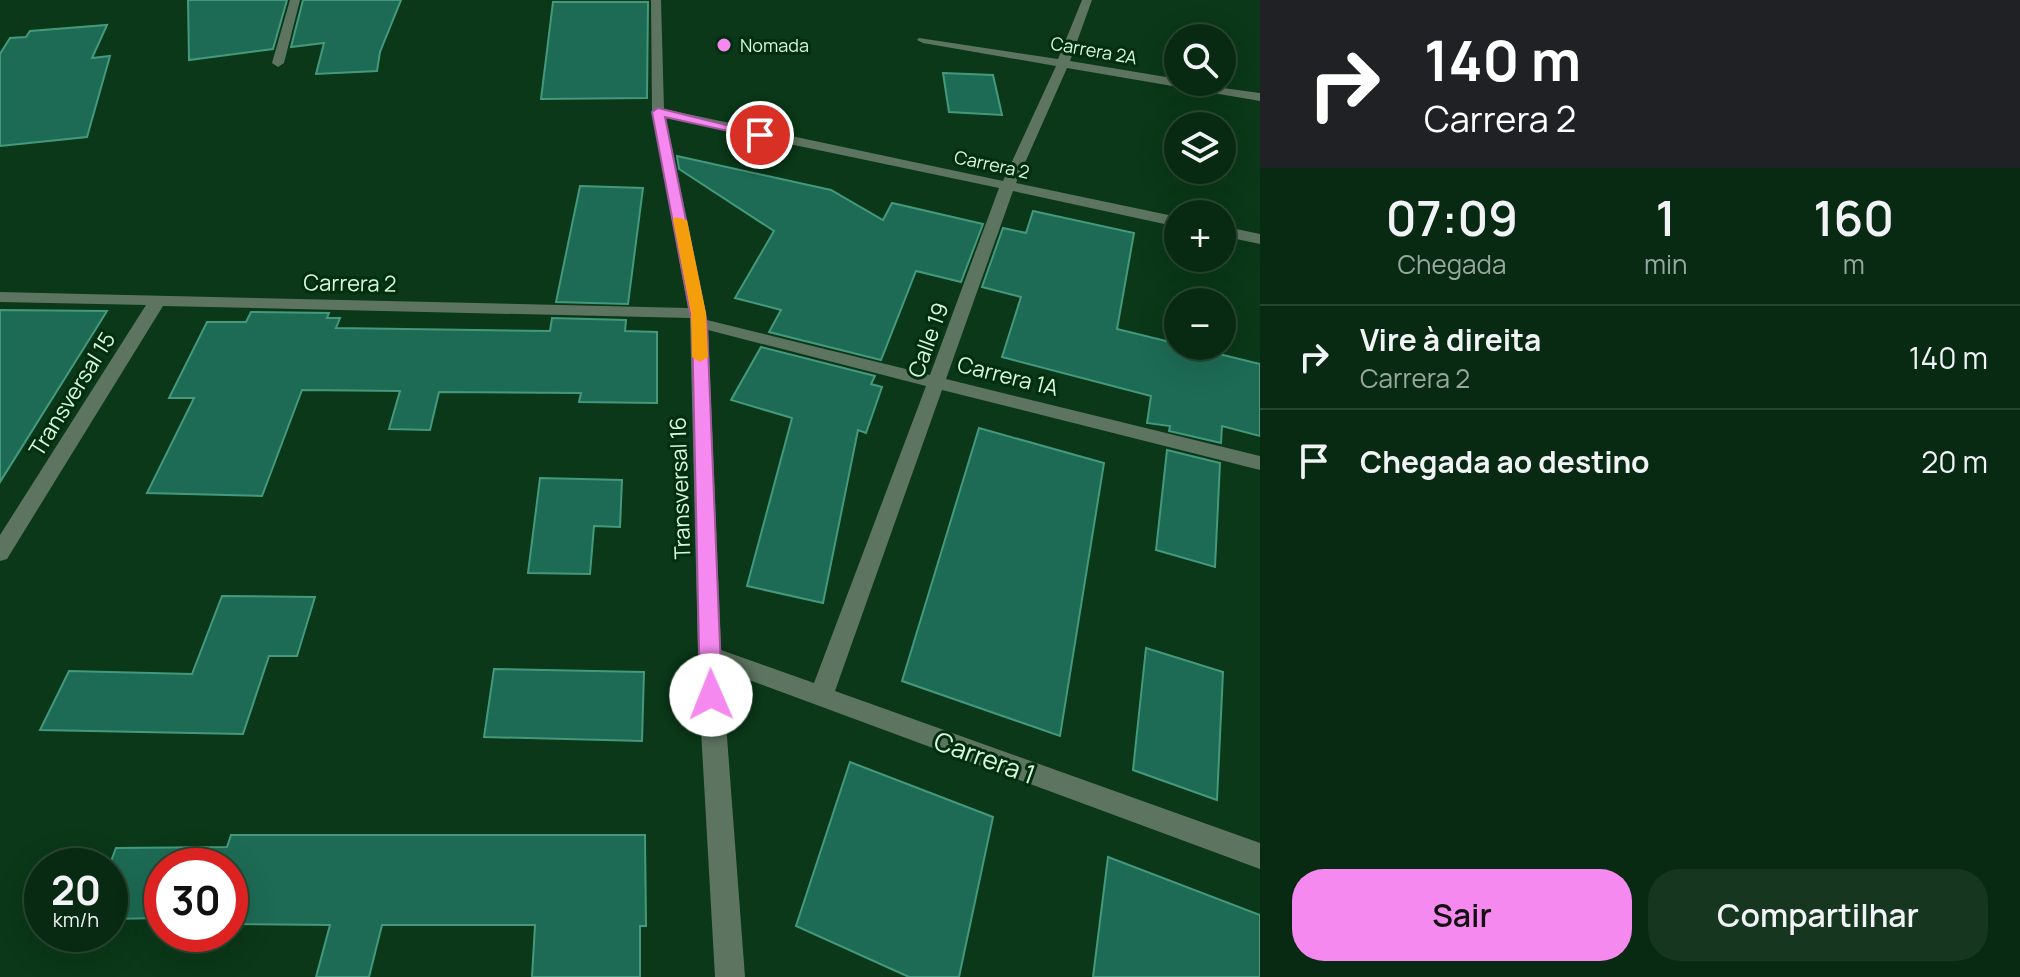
<!DOCTYPE html>
<html lang="pt">
<head>
<meta charset="utf-8">
<style>
	:root { --surface:#082a12; --page:#163620; --text:#f1f3f6; --muted:#98a79f; --line:#294632; --accent:#f589ef }
	body { margin:0; font-family:Manrope,sans-serif; background:var(--page); color:var(--text); height:100vh; display:flex; flex-direction:column; font-size:30px; white-space:nowrap }
	* { box-sizing:border-box; margin:0 }
	p { font-size:26px; color:var(--muted) }
	.icon { flex:none; width:44px; height:44px; fill:none; stroke:currentColor; stroke-width:2; stroke-linecap:round; stroke-linejoin:round }
	.map { position:relative; flex:1; overflow:hidden }
	.drawer { display:flex; flex-direction:column; background:var(--surface); width:760px }
	.drawer>* { flex:none }
	.hud { background:#202124; color:#fff; overflow:hidden }
	.fabs { position:absolute; left:1164px; top:24px; display:grid; gap:16px }
	.fabs a { display:grid; place-items:center; width:72px; height:72px; border-radius:50%; background:var(--surface); box-shadow:0 8px 32px #0002,0 0 0 2px var(--line); font-size:40px }
	.speed { position:absolute; left:24px; top:848px; display:flex; gap:16px; font-size:40px; font-weight:700; text-align:center }
	.speed>* { display:grid; place-content:center; width:104px; height:104px; border-radius:50%; background:var(--surface); box-shadow:0 8px 32px #0002,0 0 0 2px var(--line); line-height:1 }
	.speed small { font-size:20px; font-weight:400 }
	.speed .limit { border:12px solid #d22; background:#fff; color:#111 }
	.pin { position:absolute; display:grid; place-items:center; width:68px; height:68px; color:#fff; margin:-34px; border:4px solid #fff; border-radius:50%; box-shadow:0 2px 8px #0007 }
	.me { position:absolute; width:88px; margin:-44px; rotate:359deg; stroke-linejoin:round; filter:drop-shadow(0 0 6px #0008) }
	.turn { display:flex; align-items:center; gap:28px; height:168px; padding:0 32px; font-size:36px }
	.turn .icon { width:104px; height:104px; stroke-width:2.5 }
	.turn b { display:block; font-size:56px; line-height:68px }
	.eta { display:flex; justify-content:space-evenly; align-items:center; height:136px; text-align:center }
	.eta b { font-size:48px; font-weight:600; line-height:56px }
	.primary-button { display:flex; gap:16px; margin-top:auto; padding:16px 32px }
	.primary-button a { flex:1; height:92px; border-radius:32px; background:var(--accent); color:#111; font-size:32px; font-weight:600; line-height:92px; text-align:center }
	.primary-button a+a { background:var(--page); color:var(--text) }
	ul { padding:0; list-style:none }
	li { display:flex; align-items:center; gap:24px; height:104px; padding:0 32px; border-top:2px solid var(--line) }
	li div { flex:1 }
	li b { display:block; font-size:30px }
	li em { font-style:normal }
	main { display:flex; flex:1; min-height:0 }
	.map>svg:first-child { display:block }
	.building { fill:#1d6b54; stroke:#44997d; stroke-width:2 }
	.lines { fill:none; stroke-linecap:round; stroke-linejoin:round }
	.minor { fill:#5d7460; fill-rule:evenodd }
	.route { fill:#f589ef; stroke:#9f599b; stroke-width:2 }
	.slow { fill:#f59e0b }
	.poi-dot { fill:#f589ef; stroke:#002e0e; stroke-width:3 }
	.labels { text-anchor:middle; dominant-baseline:central; stroke-width:6; stroke-linejoin:round; paint-order:stroke }
	.far-poi-label { font-size:18px; fill:#d8f6dc; stroke:#002e0e; text-anchor:start }
	.far-street-label { font-size:18px; fill:#d8f6dc; stroke:#002e0e }
	.street-label { font-size:22px; fill:#d8f6dc; stroke:#002e0e }
	.near-street-label { font-size:26px; fill:#d8f6dc; stroke:#002e0e }
</style>
</head>
<body>
<main>
<div class="map">
<svg width="1260" height="977" viewBox="0 0 1260 977">
	<rect width="100%" height="100%" fill="#0a3818"/>
	<!-- building -->
	<g class="building">
		<polygon points="188,0 287,0 273,49 189,60"/>
		<polygon points="303,0 401,0 380,52 377,71 316,74 324,43 291,47"/>
		<polygon points="553,2 648,2 647,98 541,99"/>
		<polygon points="107,25 92,58 110,56 87,137 0,146 0,54 10,38 26,37 30,31"/>
		<polygon points="943,73 993,75 1002,115 949,112"/>
		<polygon points="677,156 831,190 883,220 892,203 983,224 961,282 916,271 881,360 769,332 781,310 735,298 774,231 679,169"/>
		<polygon points="580,186 643,188 628,304 556,302"/>
		<polygon points="1033,211 1134,233 1117,329 1260,364 1260,436 1222,426 1221,443 1169,431 1170,426 1147,423 1151,396 1002,357 1021,297 982,287 1003,228 1026,233"/>
		<polygon points="0,310 107,311 0,482"/>
		<polygon points="251,312 329,313 327,318 340,318 336,328 550,331 552,318 626,320 625,331 657,332 657,403 579,402 581,393 439,392 430,430 389,429 400,391 302,390 262,496 147,493 194,398 169,398 207,322 246,322"/>
		<polygon points="761,347 875,376 871,384 882,387 866,433 858,430 823,603 747,586 792,418 731,400"/>
		<polygon points="979,428 1104,463 1060,736 902,681"/>
		<polygon points="1167,450 1220,463 1215,567 1156,550"/>
		<polygon points="540,478 622,480 620,527 594,526 590,574 528,573"/>
		<polygon points="222,596 315,597 297,656 269,656 243,734 40,730 69,671 192,674"/>
		<polygon points="1146,648 1223,672 1217,800 1133,770"/>
		<polygon points="494,669 644,672 642,741 484,737"/>
		<polygon points="850,762 993,817 959,977 909,977 796,926"/>
		<polygon points="231,835 645,835 646,926 640,926 640,977 532,977 535,925 382,925 369,977 316,977 330,925 230,924 230,866 162,866 162,918 110,919 110,864 116,848 227,847"/>
		<polygon points="1108,857 1260,915 1260,977 1093,977"/>
	</g>
	<g class="lines">
		<!-- minor -->
		<g class="minor">
			<polygon points="290,0 300,0 284,63 278,67 272,63"/>
			<path d="M651,0H661L664,109L1003,181L1056,66L923,43L917,40L919,38L1058,59L1082,0H1092L1070,61L1178,79V82L1260,93V101L1067,68L1016,183L1178,217V227L1013,191L946,379L1260,456V470L942,390L835,691L1260,843V869L722,670L745,977H715L699,695L690,318L163,306L7,559L0,561V535L146,305L0,302V292L688,308L652,112ZM666,118L999,188L930,375L707,320ZM708,330L926,386L814,683L721,650Z"/>
			<polygon points="1222,226 1260,234 1260,244 1222,236"/>
		</g>
	</g>
	<!-- route -->
	<polygon class="route" points="658,108 766,135 760,138 665,117 707,323 722,695 718,702 711,704 703,702 700,695 692,323 652,112"/>
	<!-- slow -->
	<polygon class="slow" points="675,217 687,220 706,313 708,357 700,362 692,357 691,313 673,220"/>
	<!-- markers -->
	<circle class="poi-dot" cx="724" cy="45" r="8"/>
	<g class="labels">
		<!-- far-poi labels -->
		<g class="far-poi-label">
			<text x="740" y="45">Nomada</text>
		</g>
		<!-- far-street labels -->
		<g class="far-street-label">
			<text transform="translate(1094 50) rotate(10)">Carrera 2A</text>
			<text transform="translate(992 164) rotate(12)">Carrera 2</text>
		</g>
		<!-- street labels -->
		<g class="street-label">
			<text transform="translate(350 283) rotate(1)">Carrera 2</text>
			<text transform="translate(928 340) rotate(-70)">Calle 19</text>
			<text transform="translate(1008 376) rotate(14)">Carrera 1A</text>
			<text transform="translate(72 394) rotate(-58)">Transversal 15</text>
			<text transform="translate(680 488) rotate(-92)">Transversal 16</text>
		</g>
		<!-- near-street labels -->
		<g class="near-street-label">
			<text transform="translate(985 757) rotate(20)">Carrera 1</text>
		</g>
	</g>
</svg>
<div class="fabs">
<a><svg class="icon" aria-label="search" viewBox="0 0 24 24"><circle cx="10" cy="10" r="6"/><path d="M15 15l6 6"/></svg></a>
<a><svg class="icon" aria-label="layers" viewBox="0 0 24 24"><path d="M12 4l9 5-9 5-9-5zM3 14l9 5 9-5"/></svg></a>
<a>+</a>
<a>−</a>
</div>
<div class="speed"><div>20<small>km/h</small></div><div class="limit">30</div></div>
<div class="pin" style="left:760px;top:135px;background:#d93025"><svg class="icon" aria-label="arrive" viewBox="0 0 24 24"><path d="M6 21V4h12l-3 4 3 4H6"/></svg></div>
<svg class="me" style="left:711px;top:695px" viewBox="-20 -20 40 40"><circle r="19" fill="#fff"/><path d="M0-13L10 11 0 6-10 11z" fill="#f589ef"/></svg>
</div>
<section class="drawer">
<div class="hud">
<div class="turn"><svg class="icon" aria-label="right" viewBox="0 0 24 24"><path d="M7 20v-9h11M14 6l5 5-5 5"/></svg><div><b>140 m</b>Carrera 2</div></div>
</div>
<div class="eta">
<div><b>07:09</b><p>Chegada</p></div>
<div><b>1</b><p>min</p></div>
<div><b>160</b><p>m</p></div>
</div>
<ul>
<li><svg class="icon" aria-label="right" viewBox="0 0 24 24"><path d="M7 20v-9h11M14 6l5 5-5 5"/></svg><div><b>Vire à direita</b><p>Carrera 2</p></div><em>140 m</em></li>
<li><svg class="icon" aria-label="arrive" viewBox="0 0 24 24"><path d="M6 21V4h12l-3 4 3 4H6"/></svg><div><b>Chegada ao destino</b></div><em>20 m</em></li>
</ul>
<div class="primary-button"><a>Sair</a><a>Compartilhar</a></div>
</section>
</main>
</body>
</html>
